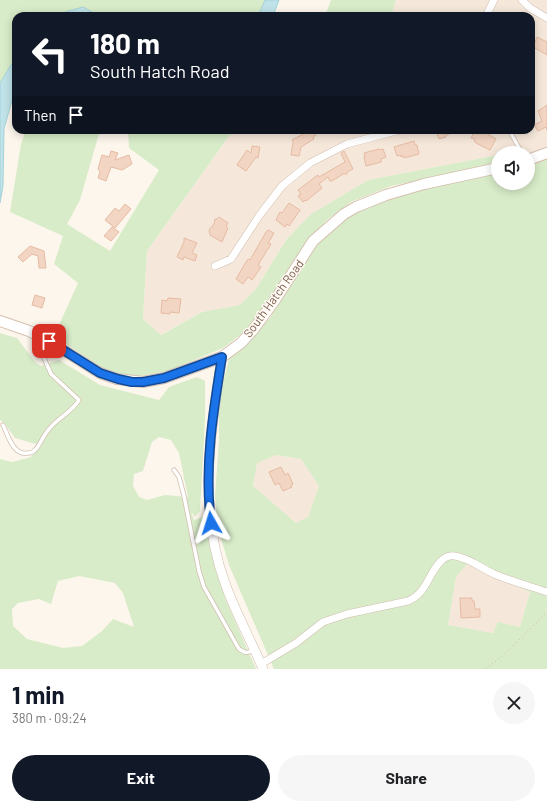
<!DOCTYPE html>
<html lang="en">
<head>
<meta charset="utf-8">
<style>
	:root { --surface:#fff; --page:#f6f6f6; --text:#202124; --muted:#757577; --accent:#111827 }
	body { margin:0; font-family:Barlow,sans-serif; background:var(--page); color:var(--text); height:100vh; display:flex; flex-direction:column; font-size:15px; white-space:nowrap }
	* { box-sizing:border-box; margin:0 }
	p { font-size:13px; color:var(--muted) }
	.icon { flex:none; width:22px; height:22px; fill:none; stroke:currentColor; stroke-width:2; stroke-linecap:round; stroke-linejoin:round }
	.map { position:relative; height:669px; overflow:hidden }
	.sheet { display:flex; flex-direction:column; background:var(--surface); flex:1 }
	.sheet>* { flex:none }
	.guide { position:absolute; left:12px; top:12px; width:523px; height:122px; border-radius:12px; box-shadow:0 2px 10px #0003; background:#111827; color:#fff; overflow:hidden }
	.fabs { position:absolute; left:491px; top:146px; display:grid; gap:8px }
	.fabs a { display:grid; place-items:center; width:44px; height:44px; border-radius:50%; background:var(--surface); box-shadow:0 2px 10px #0003; font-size:20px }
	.pin { position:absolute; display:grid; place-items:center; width:34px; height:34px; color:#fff; margin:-17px; border-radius:8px; box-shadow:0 2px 6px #0006 }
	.me { position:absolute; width:44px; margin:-22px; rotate:354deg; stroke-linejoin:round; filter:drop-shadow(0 0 3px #0008) }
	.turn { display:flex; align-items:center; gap:14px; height:84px; padding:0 12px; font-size:18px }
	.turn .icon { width:52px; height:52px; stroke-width:2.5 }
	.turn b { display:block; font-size:28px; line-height:34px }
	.then { display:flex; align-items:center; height:38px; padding:0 12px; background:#0003; gap:8px; font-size:15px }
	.round { display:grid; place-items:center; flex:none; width:42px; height:42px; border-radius:21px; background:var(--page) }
	.head { display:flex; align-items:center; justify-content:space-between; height:68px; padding:0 12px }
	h1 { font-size:24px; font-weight:700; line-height:30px; color:var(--accent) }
	.button { display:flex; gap:8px; margin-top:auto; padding:8px 12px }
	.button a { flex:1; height:46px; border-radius:24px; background:var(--accent); color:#fff; font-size:16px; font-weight:700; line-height:46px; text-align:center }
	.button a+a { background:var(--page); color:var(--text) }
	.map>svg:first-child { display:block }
	.residential { fill:#f5e8da }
	.green { fill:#d8ecc9; fill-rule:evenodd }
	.water { fill:#bfe3e8; stroke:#a5d3da }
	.building { fill:#f3d5c3; stroke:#e6bba3 }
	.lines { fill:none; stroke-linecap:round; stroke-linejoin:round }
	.service-casing { stroke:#d1beb0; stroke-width:5 }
	.minor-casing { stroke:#d1beb0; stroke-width:8 }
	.tertiary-casing { stroke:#d1beb0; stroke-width:10 }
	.secondary-casing { stroke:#d6c0b0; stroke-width:12 }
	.path { stroke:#d9b8a5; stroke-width:1; stroke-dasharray:1 3; stroke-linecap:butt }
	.service { stroke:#fff; stroke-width:3.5 }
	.minor { stroke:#fff; stroke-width:7 }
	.tertiary { stroke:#fff; stroke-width:9 }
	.secondary { stroke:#fff; stroke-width:10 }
	.route-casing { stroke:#114b97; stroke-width:10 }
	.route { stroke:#1a73e8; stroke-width:7 }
	.labels { text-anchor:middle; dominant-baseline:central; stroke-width:3; stroke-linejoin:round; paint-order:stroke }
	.street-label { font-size:12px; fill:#7a5c4d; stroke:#fffaf3 }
</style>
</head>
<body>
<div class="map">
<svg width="547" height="669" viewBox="0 0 547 669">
	<rect width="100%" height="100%" fill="#fdf6ec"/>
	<!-- residential -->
	<g class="residential">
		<polygon points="396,0 547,0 547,147 528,155 528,153 517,153 516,151 498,153 498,155 368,180 311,214 286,240 256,289 240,305 202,312 160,335 143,319 147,251 229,136 242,130 531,130 531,16 391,16"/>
		<polygon points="276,455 301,459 319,486 308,517 296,523 253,486 257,462"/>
		<polygon points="467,564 530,592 520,627 498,622 493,633 448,625 456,577"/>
	</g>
	<!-- green -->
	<g class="green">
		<polygon points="0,0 272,0 266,16 16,16 16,72 0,113"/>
		<polygon points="331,0 396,0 391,16 325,16"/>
		<polygon points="26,130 100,130 80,200 67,224 110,251 159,170 129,148 128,131 126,130 242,130 229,136 147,251 143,319 161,335 202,312 240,305 256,289 286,240 311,214 368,180 498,155 498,164 391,186 351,202 328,219 309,239 264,306 244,332 223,348 168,371 140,376 117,374 101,367 54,336 78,283 54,264 63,236 10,212 21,144"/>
		<path d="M547,158V669H274L229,565L218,528L215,496L219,440V398L230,355L270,318L290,284L324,236L344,219L367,206L403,193L498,172V183H528V164L542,161ZM276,455L301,459L319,486L308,517L296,523L253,486L257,463ZM467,564L530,592L520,627L498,622L493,633L448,625L456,577Z"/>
		<path d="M0,333L17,338L36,363L41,366L59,360L100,385L159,400L169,387L197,377L205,381V420L200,511L195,517L191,512L194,520L203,517L225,598L256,669H0V459L12,462L31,457L39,445L15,438L5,424L0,420ZM159,437L171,440L179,453L188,497L165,495L147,500L139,497L133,486L134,474L143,471L152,442ZM79,576L115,583L123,593L134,627L113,619L102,631L82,646L63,648L27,639L13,626L12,609L18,603L39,599L51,604L58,581Z"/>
	</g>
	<!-- water -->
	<g class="water">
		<polygon points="265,0 279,0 273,16 258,16"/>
		<polygon points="83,7 99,16 59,16 65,12"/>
		<polygon points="16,57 16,86 4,129 3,186 0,203 0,83"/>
	</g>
	<!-- building -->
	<g class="building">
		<polygon points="537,37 547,42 547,55 533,47"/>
		<polygon points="547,105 547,130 546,127 538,131 534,125 542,121 538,111"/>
		<polygon points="311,130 313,130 316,135 313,137 314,139 301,147 299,156 291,155 293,142 292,140"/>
		<polygon points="436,130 458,130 458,131 446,135 446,137 439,139"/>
		<polygon points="475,130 481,130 496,139 490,150 476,143 474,141 475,139 471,138"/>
		<polygon points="414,141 415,145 417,145 419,154 404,158 403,156 401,157 401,155 397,156 394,147"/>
		<polygon points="252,146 260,147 258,158 256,157 246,171 237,165 247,150 251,153"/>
		<polygon points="379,149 380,150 383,149 386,157 381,159 381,162 366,166 364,157 365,157 364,153"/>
		<polygon points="111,151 118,153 115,160 129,155 132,164 122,170 111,167 106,181 98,178 100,172 98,169 102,155 109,157"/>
		<polygon points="344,151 353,169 347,172 347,174 343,174 332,181 330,181 328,177 319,184 322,188 306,201 305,200 303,202 298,196 301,194 298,190 315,177 318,175 319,177 345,162 341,153"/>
		<polygon points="289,203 300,210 289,226 287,224 285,227 276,220 280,212 282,213"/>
		<polygon points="125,204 131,209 115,228 105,220 115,208 119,211"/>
		<polygon points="219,217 228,223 226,226 228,228 222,242 210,235 209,230 214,224 215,219 217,219"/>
		<polygon points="112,227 119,232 111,241 104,236"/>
		<polygon points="268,230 274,233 268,243 271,244 258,265 261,267 252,280 248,277 243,284 236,279 246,262 248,259 250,260 266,232"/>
		<polygon points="184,238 197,243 192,253 197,255 195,261 184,257 183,260 177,257 184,242"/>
		<polygon points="30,246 44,251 46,268 39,268 38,256 32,254 23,262 18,257"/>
		<polygon points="35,295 45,298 42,308 32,305"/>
		<polygon points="168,298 181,299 179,313 170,312 170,314 161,313 162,300 167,301"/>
		<polygon points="281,467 285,475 288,473 293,484 291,485 292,487 283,491 279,483 275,485 269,472"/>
		<polygon points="460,598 472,598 472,601 474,601 475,609 480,609 480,617 461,618"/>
	</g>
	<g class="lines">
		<!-- service casing -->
		<g class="service-casing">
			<g id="service">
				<polyline points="509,130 522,153"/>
				<path d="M3,425C8,435 13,456 28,453C32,453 33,452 36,449C41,443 44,434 50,428C59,417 72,412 79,400L51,374L44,358L49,342"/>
				<path d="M174,470L179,477L184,496L199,571L204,587L239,649C245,653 248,654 253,650"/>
			</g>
		</g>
		<!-- minor casing -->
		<g class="minor-casing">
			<g id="minor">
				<polyline points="522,0 530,8 547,18"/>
				<polyline points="486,16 494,0"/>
				<polyline points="215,266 231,259 259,216 282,186 310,163 347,144 400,130"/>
				<path d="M261,664L296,643L323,622L347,614L408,601C428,592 427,575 441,561C445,557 449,555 455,556C469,558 481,568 494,574C511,581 529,586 547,592"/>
			</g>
		</g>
		<!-- tertiary casing -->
		<g class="tertiary-casing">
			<path id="tertiary" d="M222,357C210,431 198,511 225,583C235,612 251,640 263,669"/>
		</g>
		<!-- secondary casing -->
		<g class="secondary-casing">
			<g id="secondary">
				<polyline points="528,160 547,153"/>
				<polyline points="0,321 29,331 49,341 100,373 117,379 143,382 164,378 222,357 241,343 253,330 275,300 313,241 344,214 356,207 386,195 424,184 498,168"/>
			</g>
		</g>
		<!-- path -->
		<polyline class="path" points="486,669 508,651 547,612"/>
		<!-- service -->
		<use href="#service" class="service"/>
		<!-- minor -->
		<use href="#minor" class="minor"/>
		<!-- tertiary -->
		<use href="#tertiary" class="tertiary"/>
		<!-- secondary -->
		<use href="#secondary" class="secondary"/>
	</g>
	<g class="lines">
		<!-- route casing -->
		<g class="route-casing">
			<path id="route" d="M49,341L100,373L118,379L132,382H143L164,378L222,357C213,412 204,468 211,523"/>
		</g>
		<!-- route -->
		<use href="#route" class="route"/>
	</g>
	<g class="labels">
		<!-- street labels -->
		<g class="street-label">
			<text transform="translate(273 298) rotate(-54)">South Hatch Road</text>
		</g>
	</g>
</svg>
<div class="fabs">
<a><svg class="icon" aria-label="sound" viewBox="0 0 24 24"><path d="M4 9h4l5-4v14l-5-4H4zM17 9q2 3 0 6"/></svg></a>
</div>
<div class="pin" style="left:49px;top:341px;background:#d93025"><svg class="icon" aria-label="arrive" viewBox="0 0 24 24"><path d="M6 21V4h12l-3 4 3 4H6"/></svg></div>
<svg class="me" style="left:211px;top:523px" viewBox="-20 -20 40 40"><path d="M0-17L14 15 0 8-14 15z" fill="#1a73e8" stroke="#fff" stroke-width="4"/></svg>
<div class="guide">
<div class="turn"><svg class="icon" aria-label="left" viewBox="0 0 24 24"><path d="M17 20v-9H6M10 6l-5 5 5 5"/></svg><div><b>180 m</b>South Hatch Road</div></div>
<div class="then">Then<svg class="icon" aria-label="arrive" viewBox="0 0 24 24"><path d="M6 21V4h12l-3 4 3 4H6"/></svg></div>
</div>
</div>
<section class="sheet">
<div class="head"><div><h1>1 min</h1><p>380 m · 09:24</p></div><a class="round"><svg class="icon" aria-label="close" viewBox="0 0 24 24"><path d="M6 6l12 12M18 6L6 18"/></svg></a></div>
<div class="button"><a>Exit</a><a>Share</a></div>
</section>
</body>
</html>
